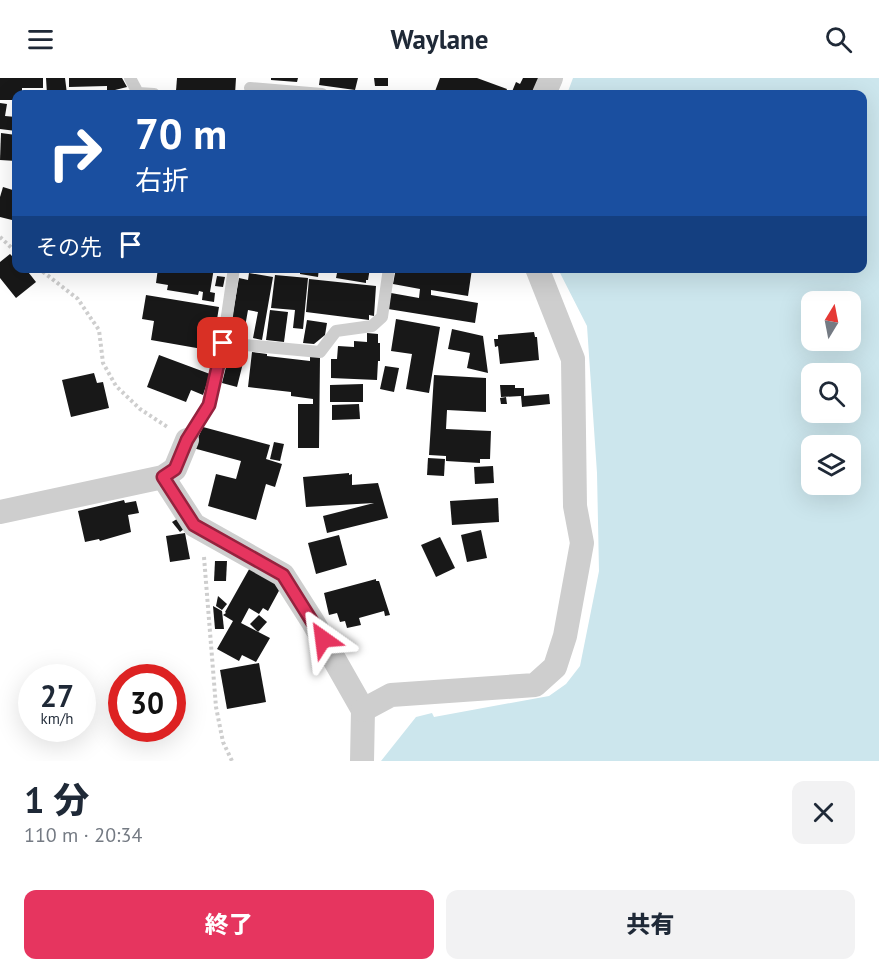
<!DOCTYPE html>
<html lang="ja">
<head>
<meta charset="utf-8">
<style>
	:root { --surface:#fff; --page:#f2f2f3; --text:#1f2937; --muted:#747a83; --accent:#e6355f }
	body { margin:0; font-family:"PT Sans","Noto Sans JP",sans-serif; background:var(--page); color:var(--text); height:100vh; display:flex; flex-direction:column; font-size:22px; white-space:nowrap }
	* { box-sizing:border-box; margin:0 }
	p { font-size:20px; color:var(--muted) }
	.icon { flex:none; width:33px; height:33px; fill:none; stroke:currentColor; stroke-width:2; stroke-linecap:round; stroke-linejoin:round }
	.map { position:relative; height:683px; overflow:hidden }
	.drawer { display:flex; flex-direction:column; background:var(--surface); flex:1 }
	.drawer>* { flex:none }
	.hud { position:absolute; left:12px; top:12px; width:855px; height:183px; border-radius:12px; box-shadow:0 6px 24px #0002; background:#1a4fa0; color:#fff; overflow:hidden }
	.needle { width:39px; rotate:10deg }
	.fabs { position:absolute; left:801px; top:213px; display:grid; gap:12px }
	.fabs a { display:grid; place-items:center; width:60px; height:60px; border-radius:12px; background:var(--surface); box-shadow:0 6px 24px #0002; font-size:30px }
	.speed { position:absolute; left:18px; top:586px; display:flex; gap:12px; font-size:30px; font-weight:700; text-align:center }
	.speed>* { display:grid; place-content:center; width:78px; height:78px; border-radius:50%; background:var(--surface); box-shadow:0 6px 24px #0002; line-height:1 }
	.speed small { font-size:15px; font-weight:400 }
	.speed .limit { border:9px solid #d22; background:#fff; color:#111 }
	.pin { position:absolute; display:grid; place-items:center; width:51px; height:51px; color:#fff; margin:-26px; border-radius:12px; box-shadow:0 3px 9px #0006 }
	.me { position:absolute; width:66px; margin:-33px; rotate:329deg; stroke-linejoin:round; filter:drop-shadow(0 0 4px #0008) }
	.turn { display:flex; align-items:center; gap:21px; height:126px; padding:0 24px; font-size:27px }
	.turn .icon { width:78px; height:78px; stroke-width:2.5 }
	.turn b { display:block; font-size:42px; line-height:51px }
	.then { display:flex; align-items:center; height:57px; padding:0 24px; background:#0003; gap:12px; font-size:22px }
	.round { display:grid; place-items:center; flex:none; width:63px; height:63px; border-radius:12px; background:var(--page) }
	.summary { display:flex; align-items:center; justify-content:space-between; height:102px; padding:0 24px }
	h1 { font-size:36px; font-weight:800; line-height:45px }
	.primary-button { display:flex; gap:12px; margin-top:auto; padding:12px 24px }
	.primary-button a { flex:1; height:69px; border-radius:12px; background:var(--accent); color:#fff; font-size:24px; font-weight:800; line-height:69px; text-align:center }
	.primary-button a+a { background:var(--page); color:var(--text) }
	header { display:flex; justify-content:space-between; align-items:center; height:78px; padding:0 24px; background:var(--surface); font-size:27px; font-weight:800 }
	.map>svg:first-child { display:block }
	.water { fill:#cce6ed; fill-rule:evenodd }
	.building { fill:#181818 }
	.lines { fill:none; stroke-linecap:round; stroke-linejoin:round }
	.path { stroke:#cecece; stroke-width:4; stroke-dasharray:3 3; stroke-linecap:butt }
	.lane { stroke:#cecece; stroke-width:12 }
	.street { stroke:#cecece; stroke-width:24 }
	.route-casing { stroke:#96223e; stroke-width:15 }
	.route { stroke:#e6355f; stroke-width:10 }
</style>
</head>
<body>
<header><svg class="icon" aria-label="menu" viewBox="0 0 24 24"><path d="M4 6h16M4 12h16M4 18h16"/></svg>Waylane<svg class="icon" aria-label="search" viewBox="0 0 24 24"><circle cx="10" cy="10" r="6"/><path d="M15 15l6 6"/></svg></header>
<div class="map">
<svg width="879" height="683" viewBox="0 0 879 683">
	<rect width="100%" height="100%" fill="#fff"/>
	<!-- water -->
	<path class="water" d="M573,0H879V683H381L416,639L432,635L434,639L549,618L566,606L580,588L599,493L597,395L587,248L558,191L862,190V16H567ZM812,224H850V262H812ZM812,296H850V334H812ZM812,368H850V406H812Z"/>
	<!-- building -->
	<g class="building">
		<polygon points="0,0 43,0 43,10 22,10 22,16 16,16 16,22 0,22"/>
		<polygon points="46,0 65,0 67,16 47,16"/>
		<polygon points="69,0 122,0 127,9 107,14 107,8 69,9"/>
		<polygon points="177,0 236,0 235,16 176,13"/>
		<polygon points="271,0 298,0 297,4 271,2"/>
		<polygon points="320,0 358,0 355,12 319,7"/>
		<polygon points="374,0 388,0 388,8 375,8"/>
		<polygon points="440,0 477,0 507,11 505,16 434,16"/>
		<polygon points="523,0 542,0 536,16 511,16 516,4 520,6"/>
		<polygon points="0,25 7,26 5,38 16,39 16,53 0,51"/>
		<polygon points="1,55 16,57 16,83 0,82"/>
		<polygon points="3,109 16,113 16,143 0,139 0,119"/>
		<polygon points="10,176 16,182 16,190 25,190 36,204 16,220 0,200 0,184"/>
		<polygon points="158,190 214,190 210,214 215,215 214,224 202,222 203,214 199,213 198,217 167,212 168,207 156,205"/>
		<polygon points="300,190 319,190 318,199 300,196"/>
		<polygon points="338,190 370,190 368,202 366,202 366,205 336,200"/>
		<polygon points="396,190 472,191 468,218 431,212 431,217 478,225 475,245 388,231 391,215 419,220 420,211 393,206"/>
		<polygon points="249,195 273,199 262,262 253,260 258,234 248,232 243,260 229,258 239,200 248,202"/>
		<polygon points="275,197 308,200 303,251 293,250 295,232 271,230"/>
		<polygon points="217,198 225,199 223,209 215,208"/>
		<polygon points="309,201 376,208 374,238 369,237 369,242 306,234"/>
		<polygon points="146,217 219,229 213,266 217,266 213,289 205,288 208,272 151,262 154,243 142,241"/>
		<polygon points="270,232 288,234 284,264 266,262"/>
		<polygon points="396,241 440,249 429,315 406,311 412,276 391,273"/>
		<polygon points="307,242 327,245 325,257 314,266 303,265"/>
		<polygon points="452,251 483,258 488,295 467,290 470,275 448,271"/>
		<polygon points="534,254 535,259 537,259 539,282 500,286 498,268 495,269 494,261 498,261 498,257"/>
		<polygon points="367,255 378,256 378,265 380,265 380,283 378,283 377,302 331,300 331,281 337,281 338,268 354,269 354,263 367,264"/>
		<polygon points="230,273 245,277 237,309 222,305"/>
		<polygon points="252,274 267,276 267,278 310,283 310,279 320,279 319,370 298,370 298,326 313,326 313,321 291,318 291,314 248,309"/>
		<polygon points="159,277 210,296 203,317 191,312 186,324 147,309"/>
		<polygon points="385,288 399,290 394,314 380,311"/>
		<polygon points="94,295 97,305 103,304 109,330 71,339 62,302"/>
		<polygon points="434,297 486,300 486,334 447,332 446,351 491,353 490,381 480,381 480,385 446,383 446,378 429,377"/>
		<polygon points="363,306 363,324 330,324 330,307"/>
		<polygon points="500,307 515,307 515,310 524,310 524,318 549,316 550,326 522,329 521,318 501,319"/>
		<polygon points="506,319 507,326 501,326 500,320"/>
		<polygon points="359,326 360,341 332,342 332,327"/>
		<polygon points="203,349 270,367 266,381 282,386 275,409 266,406 256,442 208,428 216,396 236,401 241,383 193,370"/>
		<polygon points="274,364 284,366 280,383 270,381"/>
		<polygon points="428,380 445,381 444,398 427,397"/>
		<polygon points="493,388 494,405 475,406 474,389"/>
		<polygon points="349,395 349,397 352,396 352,407 378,405 388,440 327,455 323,438 374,425 306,429 303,399"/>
		<polygon points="498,420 499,444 452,447 450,423"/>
		<polygon points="124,422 125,425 136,423 139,435 128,437 131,454 100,463 99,461 85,464 78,433"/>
		<polygon points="177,441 184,451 180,454 172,444"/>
		<polygon points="481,452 487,480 467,484 461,457"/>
		<polygon points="185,455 190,481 170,484 166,458"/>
		<polygon points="339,457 347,487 316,496 308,465"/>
		<polygon points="440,459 455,490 436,499 421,467"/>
		<polygon points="215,483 227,483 226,503 214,503"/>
		<polygon points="252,486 281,509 268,533 263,530 259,536 249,530 241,545 270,560 256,584 242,577 239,583 217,571 233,543 223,537 226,535 225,534"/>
		<polygon points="376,501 376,503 379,503 390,537 385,538 384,533 359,540 361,547 347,550 345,543 340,544 337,535 329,537 324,515"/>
		<polygon points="218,518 227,526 222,532 216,528"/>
		<polygon points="213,528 222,533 224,551 215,551"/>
		<polygon points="259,537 267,544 258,554 250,546"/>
		<polygon points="259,585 266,624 227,631 220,592"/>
	</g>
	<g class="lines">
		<!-- path -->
		<g class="path">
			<polyline points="0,159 16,174"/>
			<polyline points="38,190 78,221 90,239 99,252 103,285 116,308 140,331 169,350"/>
			<polyline points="204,479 216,629 223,664 232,683"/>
		</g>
		<!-- lane -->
		<g class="lane">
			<polyline points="130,0 138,15 154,16"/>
			<polyline points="250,10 322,16"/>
			<polyline points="223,265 320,274 336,253 372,248 382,239 389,190"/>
			<polyline points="187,362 209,327 223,265 234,190"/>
		</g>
		<!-- street -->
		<g class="street">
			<polyline points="544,16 551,0"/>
			<polyline points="163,399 194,447 283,497 313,544 363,632 362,683"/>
			<polyline points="0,434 163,399 175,391 187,362"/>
			<polyline points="363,632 391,617 535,607 555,589 565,558 582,465 575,428 573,281 537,190"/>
		</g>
	</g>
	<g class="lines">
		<!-- route casing -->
		<g class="route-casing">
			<polyline id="route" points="223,265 209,327 187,362 175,391 163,399 194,447 283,497 323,561"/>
		</g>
		<!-- route -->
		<use href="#route" class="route"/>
	</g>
</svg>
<div class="fabs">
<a><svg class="needle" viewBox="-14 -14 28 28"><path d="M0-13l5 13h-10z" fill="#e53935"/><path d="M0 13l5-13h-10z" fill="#747a83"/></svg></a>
<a><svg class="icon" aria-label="search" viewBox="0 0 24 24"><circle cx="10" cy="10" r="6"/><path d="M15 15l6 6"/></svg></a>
<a><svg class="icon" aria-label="layers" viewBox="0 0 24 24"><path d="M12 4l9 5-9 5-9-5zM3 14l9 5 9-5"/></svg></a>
</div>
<div class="speed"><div>27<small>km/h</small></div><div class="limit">30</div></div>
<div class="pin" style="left:223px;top:265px;background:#d93025"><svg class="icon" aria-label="arrive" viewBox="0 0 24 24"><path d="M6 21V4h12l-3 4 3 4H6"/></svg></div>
<svg class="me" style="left:323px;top:561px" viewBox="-20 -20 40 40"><path d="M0-17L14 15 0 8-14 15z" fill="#e6355f" stroke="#fff" stroke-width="4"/></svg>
<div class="hud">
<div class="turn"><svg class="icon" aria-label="right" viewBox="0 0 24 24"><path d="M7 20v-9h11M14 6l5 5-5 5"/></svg><div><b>70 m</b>右折</div></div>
<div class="then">その先<svg class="icon" aria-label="arrive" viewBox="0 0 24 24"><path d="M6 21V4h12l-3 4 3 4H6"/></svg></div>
</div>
</div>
<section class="drawer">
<div class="summary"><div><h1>1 分</h1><p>110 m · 20:34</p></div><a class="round"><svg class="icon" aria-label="close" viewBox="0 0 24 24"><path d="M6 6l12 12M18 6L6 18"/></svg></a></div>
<div class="primary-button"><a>終了</a><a>共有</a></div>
</section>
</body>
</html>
